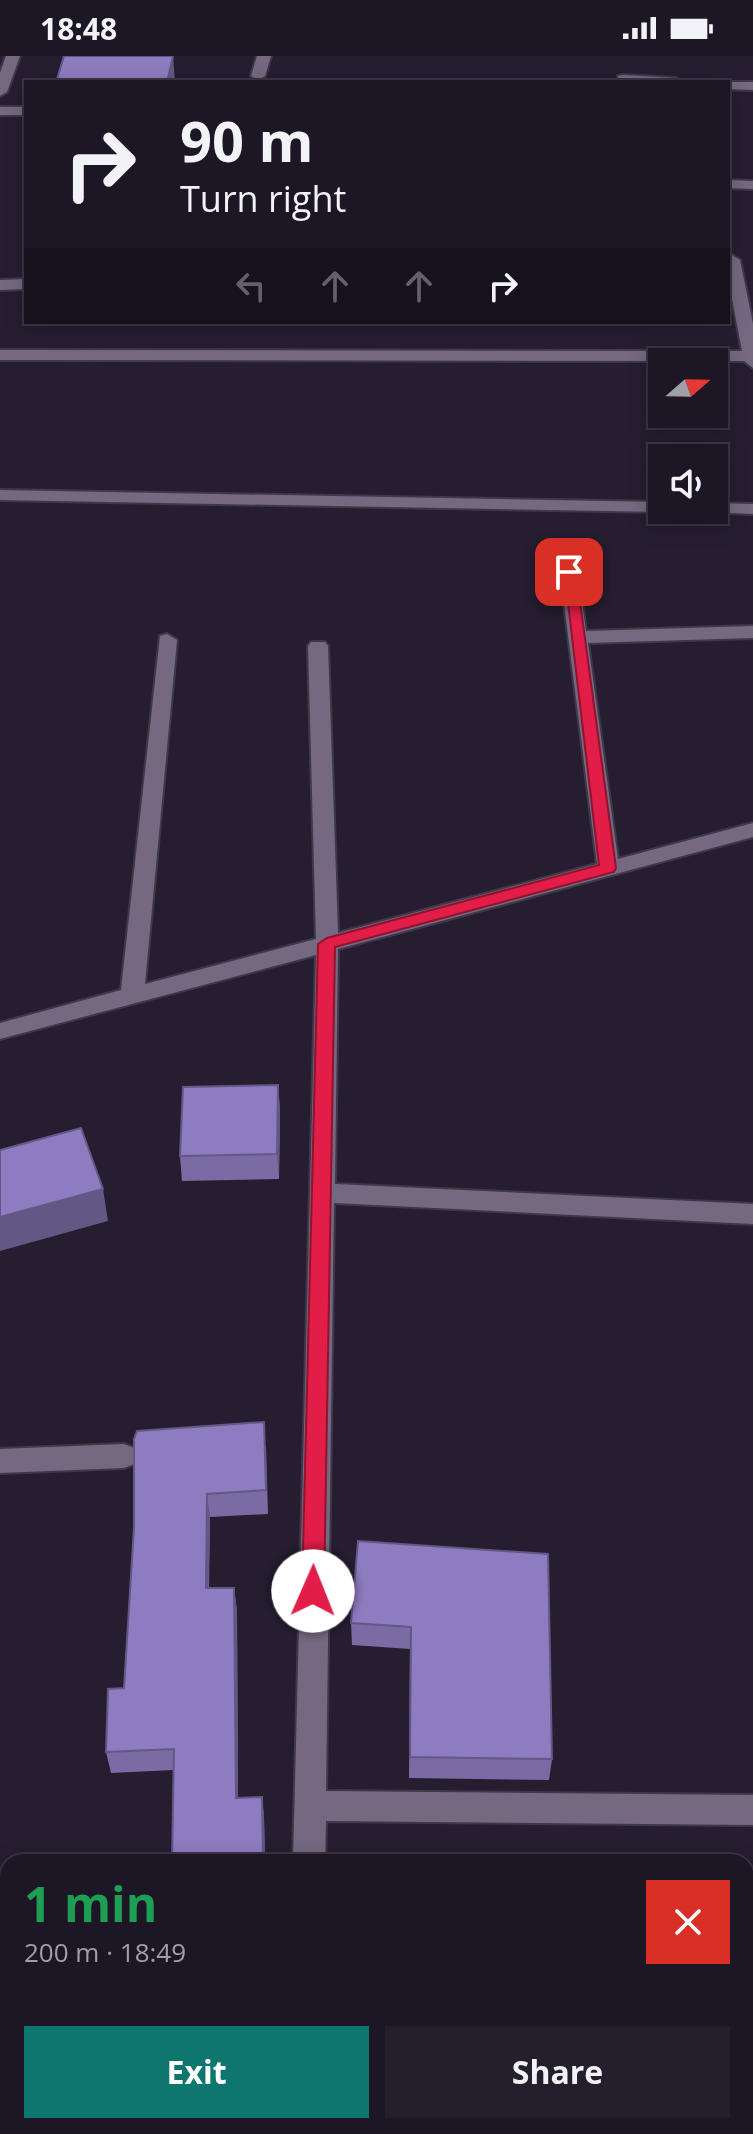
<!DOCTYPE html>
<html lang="en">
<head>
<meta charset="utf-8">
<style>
	:root { --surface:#1c1625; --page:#251f2d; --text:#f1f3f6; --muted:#a09fa7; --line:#3a3542; --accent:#0f766e }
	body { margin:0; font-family:"Open Sans",sans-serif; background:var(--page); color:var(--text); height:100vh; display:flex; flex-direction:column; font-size:30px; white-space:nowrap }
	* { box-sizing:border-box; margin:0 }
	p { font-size:26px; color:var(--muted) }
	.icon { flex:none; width:44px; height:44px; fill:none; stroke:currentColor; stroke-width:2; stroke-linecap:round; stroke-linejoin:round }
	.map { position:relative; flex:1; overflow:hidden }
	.drawer { position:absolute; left:0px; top:1798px; width:754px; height:280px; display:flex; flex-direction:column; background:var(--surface); border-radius:24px 24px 0 0; box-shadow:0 4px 20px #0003,0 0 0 2px var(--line) }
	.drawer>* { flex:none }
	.banner { position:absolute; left:24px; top:24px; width:706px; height:244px; border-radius:0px; box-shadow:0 4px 20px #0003,0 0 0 2px var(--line); background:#1c1625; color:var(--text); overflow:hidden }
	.needle { width:52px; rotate:70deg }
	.tools { position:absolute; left:648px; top:292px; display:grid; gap:16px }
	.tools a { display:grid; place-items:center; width:80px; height:80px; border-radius:0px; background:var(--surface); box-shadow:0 4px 20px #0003,0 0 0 2px var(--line); font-size:40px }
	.pin { position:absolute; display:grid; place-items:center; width:68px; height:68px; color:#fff; margin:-34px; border-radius:16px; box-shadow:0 4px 12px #0006 }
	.me { position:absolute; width:88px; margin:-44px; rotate:1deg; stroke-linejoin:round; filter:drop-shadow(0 0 6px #0008) }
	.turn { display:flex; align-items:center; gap:28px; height:168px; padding:0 24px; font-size:36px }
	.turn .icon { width:104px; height:104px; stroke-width:2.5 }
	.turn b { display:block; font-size:56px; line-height:68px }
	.lanes { display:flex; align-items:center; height:76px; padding:0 24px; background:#0003; justify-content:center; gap:40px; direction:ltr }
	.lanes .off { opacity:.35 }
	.round { display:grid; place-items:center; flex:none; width:84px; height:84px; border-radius:0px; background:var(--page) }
	.summary { display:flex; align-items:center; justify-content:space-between; height:136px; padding:0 24px }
	h1 { font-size:48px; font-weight:700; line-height:60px; color:#1e9e55 }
	.button { display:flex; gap:16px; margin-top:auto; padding:16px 24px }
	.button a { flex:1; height:92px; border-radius:0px; background:var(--accent); color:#fff; font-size:32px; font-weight:700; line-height:92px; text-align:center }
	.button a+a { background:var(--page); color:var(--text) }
	.status { display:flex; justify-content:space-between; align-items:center; height:56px; padding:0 40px; background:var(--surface); direction:ltr }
	.status svg { height:22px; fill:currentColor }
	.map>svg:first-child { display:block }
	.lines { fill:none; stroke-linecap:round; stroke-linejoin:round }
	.minor-casing { stroke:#3f3848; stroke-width:4 }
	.minor { fill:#746981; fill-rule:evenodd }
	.wall { fill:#7a6ba5 }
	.shaded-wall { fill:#635786 }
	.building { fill:#8e7cc0; stroke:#635786; stroke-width:2 }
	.route { fill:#e11d48; stroke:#92132f; stroke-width:2 }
</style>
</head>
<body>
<div class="status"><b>18:48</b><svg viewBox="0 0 49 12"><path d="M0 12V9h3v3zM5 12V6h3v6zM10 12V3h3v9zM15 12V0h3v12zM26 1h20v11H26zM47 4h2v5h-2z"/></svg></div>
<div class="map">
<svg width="753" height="2078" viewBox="0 0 753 2078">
	<rect width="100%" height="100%" fill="#261d31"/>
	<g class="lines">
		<!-- minor casing -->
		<g class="minor-casing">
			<g id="minor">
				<polygon points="6,0 20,0 7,36 0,40 0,17"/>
				<polygon points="257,0 271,0 265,20 258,24 251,20"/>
				<polygon points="623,19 676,22 683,26 618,26 618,20"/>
				<polygon points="724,26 753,26 753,34 728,33 728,26"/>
				<rect x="0" y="51" width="26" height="8"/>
				<polygon points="728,124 753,125 753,133 728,132"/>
				<polygon points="732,199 740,204 753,268 753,312 744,305 0,304 0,294 742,295 728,222 728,200"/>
				<polygon points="26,223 26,233 0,234 0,224"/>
				<polygon points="0,434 662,446 662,454 669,454 662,456 0,444"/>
				<polygon points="714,447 753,448 753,458 708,456 714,454"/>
				<polygon points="569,510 578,516 586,575 753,570 753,582 588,587 618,803 753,767 753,781 338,893 335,1128 753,1148 753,1168 334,1147 326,1735 753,1739 753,1769 326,1765 325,1806 293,1806 316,899 0,983 0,967 121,934 160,580 167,578 177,584 145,928 316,883 308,590 311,586 325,586 328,590 338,877 597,808 560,516"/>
				<polygon points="124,1388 134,1392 138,1400 134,1408 124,1412 0,1417 0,1393"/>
				<rect x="287" y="2070" width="34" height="8"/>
			</g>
		</g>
		<!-- minor -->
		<use href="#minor" class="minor"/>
	</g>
	<!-- wall -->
	<g class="wall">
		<polygon points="278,1029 280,1054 279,1123 182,1125 180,1100"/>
		<polygon points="266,1390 268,1458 210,1461 209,1532 234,1532 237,1555 238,1742 262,1741 264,1761 265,1806 172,1806 173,1714 111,1717 106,1696 124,1632 134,1471"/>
		<polygon points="358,1485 552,1703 549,1724 409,1722 410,1593 352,1589 351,1567"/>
	</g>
	<!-- shaded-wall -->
	<g class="shaded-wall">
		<polygon points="173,0 175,26 167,26"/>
		<polygon points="278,1029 280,1054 279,1123 277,1098"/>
		<polygon points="103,1133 108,1165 0,1195 0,1161"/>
		<polygon points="207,1438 210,1461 208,1555 206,1532"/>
		<polygon points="234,1532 237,1555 238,1762 236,1742"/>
		<polygon points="262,1741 264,1761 265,1806 263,1806"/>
	</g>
	<!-- building -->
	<g class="building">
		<polygon points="64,0 173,0 167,26 56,26"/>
		<polygon points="278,1029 277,1098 180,1100 183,1031"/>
		<polygon points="81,1072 103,1133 0,1161 0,1094"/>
		<polygon points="264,1366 266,1434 207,1438 206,1532 234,1532 236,1742 262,1741 263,1806 172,1806 174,1693 106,1696 108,1633 124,1632 134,1471 134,1383 137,1375"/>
		<polygon points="358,1485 548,1498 552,1703 410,1701 411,1571 351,1567"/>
		<polygon points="152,2070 276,2070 276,2078 151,2078"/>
	</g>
	<!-- route -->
	<polygon class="route" points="564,513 576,516 616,812 614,816 335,891 324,1535 321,1542 313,1545 306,1542 302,1535 318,888 327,882 599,809"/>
</svg>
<div class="tools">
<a><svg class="needle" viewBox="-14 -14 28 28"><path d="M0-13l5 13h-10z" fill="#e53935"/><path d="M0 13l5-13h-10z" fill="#a09fa7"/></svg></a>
<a><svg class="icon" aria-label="sound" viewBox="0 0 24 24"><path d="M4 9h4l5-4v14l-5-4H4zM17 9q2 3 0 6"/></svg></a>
</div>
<div class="pin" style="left:569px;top:516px;background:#d93025"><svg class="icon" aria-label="arrive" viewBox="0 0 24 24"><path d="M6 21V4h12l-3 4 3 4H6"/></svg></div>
<svg class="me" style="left:313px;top:1535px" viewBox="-20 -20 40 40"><circle r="19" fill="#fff"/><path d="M0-13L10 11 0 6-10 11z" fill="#e11d48"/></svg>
<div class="banner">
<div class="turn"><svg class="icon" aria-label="right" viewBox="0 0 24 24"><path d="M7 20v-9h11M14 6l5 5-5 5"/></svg><div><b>90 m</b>Turn right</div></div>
<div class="lanes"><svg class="icon off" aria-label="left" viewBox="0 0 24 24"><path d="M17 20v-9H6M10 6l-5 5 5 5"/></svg><svg class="icon off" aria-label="ahead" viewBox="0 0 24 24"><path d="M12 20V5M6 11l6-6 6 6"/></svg><svg class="icon off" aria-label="ahead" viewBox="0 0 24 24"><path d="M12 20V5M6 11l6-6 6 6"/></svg><svg class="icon" aria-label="right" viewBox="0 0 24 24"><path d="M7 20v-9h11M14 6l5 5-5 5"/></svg></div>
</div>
<section class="drawer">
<div class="summary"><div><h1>1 min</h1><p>200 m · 18:49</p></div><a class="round" style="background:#d93025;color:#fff"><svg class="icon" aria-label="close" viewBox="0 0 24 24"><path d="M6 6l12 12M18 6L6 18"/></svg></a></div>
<div class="button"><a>Exit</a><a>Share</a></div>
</section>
</div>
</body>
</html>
